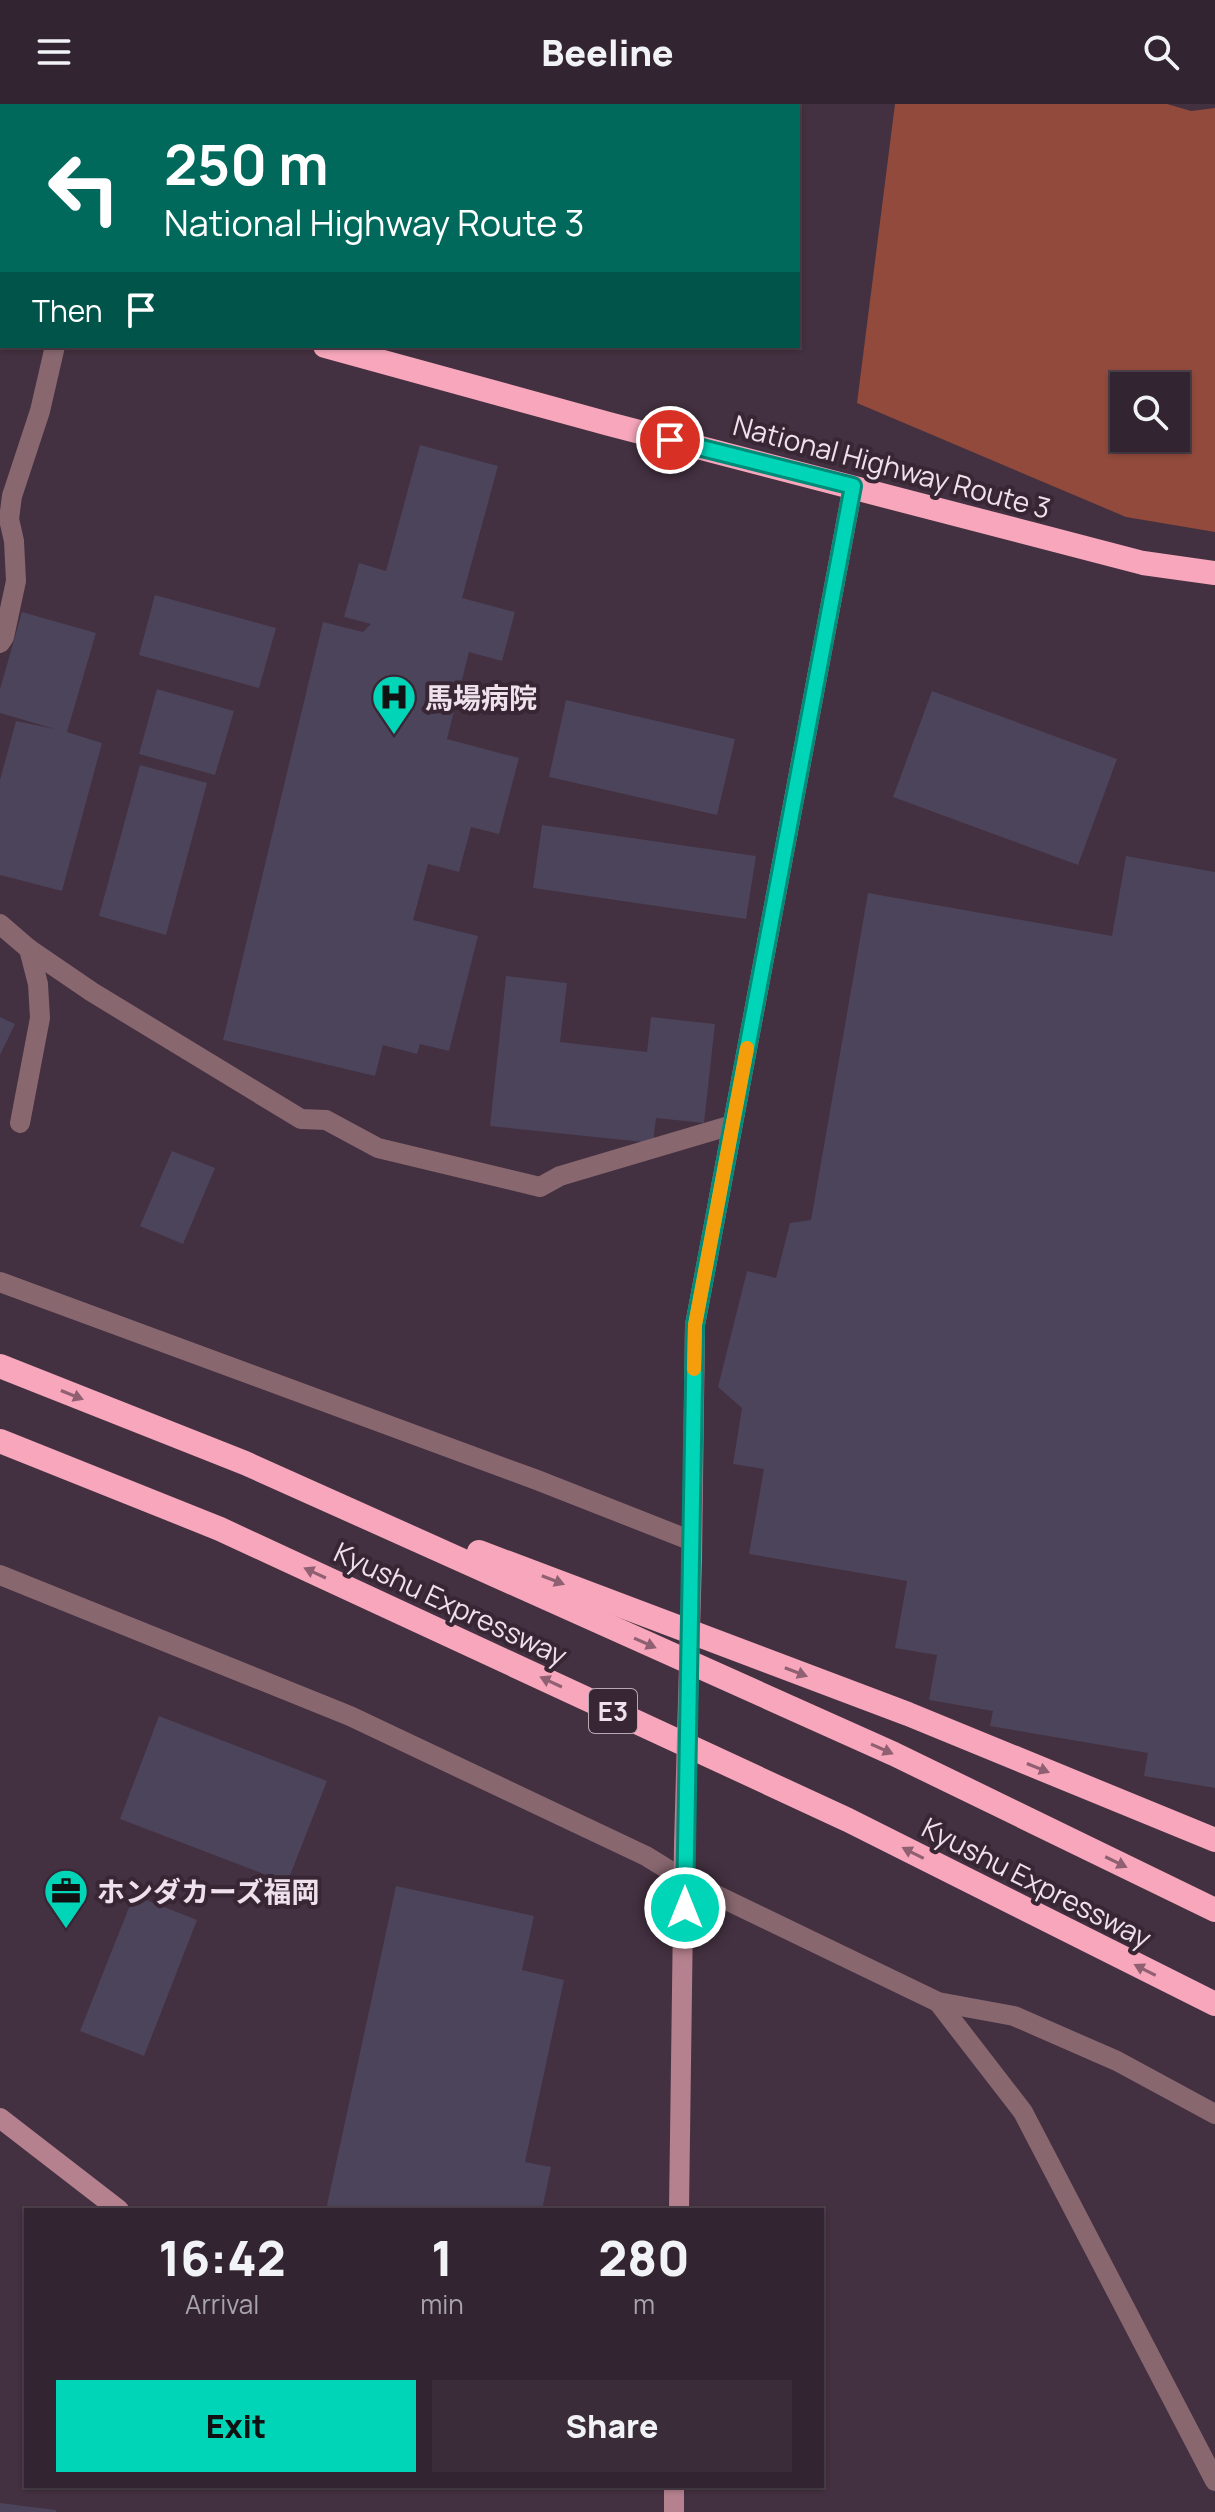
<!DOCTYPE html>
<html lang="en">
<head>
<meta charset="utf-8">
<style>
	:root { --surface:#322430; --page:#3a2c38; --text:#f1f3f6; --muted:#a8a4ab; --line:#4d414c; --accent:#00d5b7 }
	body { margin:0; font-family:Manrope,"Noto Sans JP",sans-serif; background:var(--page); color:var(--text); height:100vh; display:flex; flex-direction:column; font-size:30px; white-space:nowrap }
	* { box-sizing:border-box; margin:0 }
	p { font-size:26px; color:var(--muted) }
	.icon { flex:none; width:44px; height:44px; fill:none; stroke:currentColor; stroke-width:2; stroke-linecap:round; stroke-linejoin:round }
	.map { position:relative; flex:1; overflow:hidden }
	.details { position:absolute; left:24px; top:2104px; width:800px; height:280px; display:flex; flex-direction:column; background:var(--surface); border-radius:0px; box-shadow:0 2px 6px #0004,0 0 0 2px var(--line) }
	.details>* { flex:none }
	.top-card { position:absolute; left:0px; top:0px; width:800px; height:244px; box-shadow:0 2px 6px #0004,0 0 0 2px var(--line); background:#00695c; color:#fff; overflow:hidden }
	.tools { position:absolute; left:1110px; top:268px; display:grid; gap:16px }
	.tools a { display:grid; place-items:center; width:80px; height:80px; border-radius:0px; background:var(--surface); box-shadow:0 2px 6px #0004,0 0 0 2px var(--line); font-size:40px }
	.pin { position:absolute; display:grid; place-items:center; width:68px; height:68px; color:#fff; margin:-34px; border:4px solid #fff; border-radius:50%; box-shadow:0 2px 8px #0007 }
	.me { position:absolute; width:88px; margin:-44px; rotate:0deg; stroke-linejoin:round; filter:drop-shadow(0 0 6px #0008) }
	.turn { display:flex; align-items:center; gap:28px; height:168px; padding:0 32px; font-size:36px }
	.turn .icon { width:104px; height:104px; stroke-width:2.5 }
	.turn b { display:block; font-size:56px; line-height:68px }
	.then { display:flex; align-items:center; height:76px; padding:0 32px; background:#0003; gap:16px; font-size:30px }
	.eta { display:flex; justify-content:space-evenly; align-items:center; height:136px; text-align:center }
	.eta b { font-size:48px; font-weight:800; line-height:56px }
	.primary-button { display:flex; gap:16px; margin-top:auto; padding:16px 32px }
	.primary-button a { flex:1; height:92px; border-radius:0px; background:var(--accent); color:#111; font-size:32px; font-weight:800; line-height:92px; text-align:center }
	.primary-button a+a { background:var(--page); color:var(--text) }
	header { display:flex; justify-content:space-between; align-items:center; height:104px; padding:0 32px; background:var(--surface); font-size:36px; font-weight:800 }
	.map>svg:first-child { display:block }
	.forest { fill:#914a3b; fill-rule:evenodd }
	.building { fill:#4c445a }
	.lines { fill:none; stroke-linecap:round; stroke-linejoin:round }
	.lane { stroke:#88676f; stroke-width:20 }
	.street { stroke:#88676f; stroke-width:20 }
	.secondary { stroke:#b5818e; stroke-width:20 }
	.highway { stroke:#f7a6bb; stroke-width:24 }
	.secondary-bridge { stroke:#b5818e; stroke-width:20 }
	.oneway { fill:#8e6071 }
	.route-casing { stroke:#008a77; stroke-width:20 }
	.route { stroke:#00d5b7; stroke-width:14 }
	.slow { stroke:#f59e0b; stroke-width:14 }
	.labels { text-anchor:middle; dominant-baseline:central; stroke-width:8; stroke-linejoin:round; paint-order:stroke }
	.shield { fill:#382635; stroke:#b7a9b4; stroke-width:2 }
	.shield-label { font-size:26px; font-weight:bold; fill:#eee1eb }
	.street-label { font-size:28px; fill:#eee1eb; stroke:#382635 }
	.poi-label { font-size:28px; font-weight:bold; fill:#eee1eb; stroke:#382635; text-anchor:start }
</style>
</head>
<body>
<header><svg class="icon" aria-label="menu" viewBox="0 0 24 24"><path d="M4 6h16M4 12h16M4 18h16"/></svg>Beeline<svg class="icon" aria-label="search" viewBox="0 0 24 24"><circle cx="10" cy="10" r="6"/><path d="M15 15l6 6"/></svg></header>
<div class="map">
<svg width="1215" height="2408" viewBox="0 0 1215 2408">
	<rect width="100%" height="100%" fill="#433040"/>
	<!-- forest -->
	<path class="forest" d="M895,0H1167L1191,7L1215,4V428L1126,413L857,299ZM1124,282H1176V334H1124Z"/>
	<!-- building -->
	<g class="building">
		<polygon points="420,341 498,362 462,494 515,508 502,557 469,548 447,635 519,654 499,730 471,723 459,768 428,760 413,816 478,832 449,947 420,940 417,950 383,941 375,972 223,936 323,518 363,528 371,520 344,513 359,459 386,467"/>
		<polygon points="155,491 276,524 259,584 139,551"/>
		<polygon points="22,508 96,529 67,628 102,639 62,787 0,771 0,676 16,617 55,625 0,609 0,585"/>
		<polygon points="157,585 234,607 215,671 139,650"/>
		<polygon points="932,587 1117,655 1078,761 893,693"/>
		<polygon points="566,596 735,635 717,711 549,673"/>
		<polygon points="140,661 207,679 166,831 99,812"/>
		<polygon points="542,721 756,752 746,815 533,784"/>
		<polygon points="1126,752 1215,768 1215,1684 1144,1672 1148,1649 990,1622 993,1607 929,1596 937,1551 895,1544 907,1477 749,1450 764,1365 733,1360 742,1304 718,1283 747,1167 776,1174 790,1119 811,1116 868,789 1112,832"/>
		<polygon points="506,872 567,879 560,938 647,948 651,913 715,920 704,1019 656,1014 653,1039 490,1022"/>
		<polygon points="0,913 15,920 0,951"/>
		<polygon points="172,1047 215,1064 183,1140 140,1122"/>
		<polygon points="159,1612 327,1677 287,1779 120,1715"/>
		<polygon points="396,1782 534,1812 522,1866 564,1876 525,2058 551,2063 542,2106 326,2106"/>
		<polygon points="134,1791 197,1816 144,1952 80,1927"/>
		<polygon points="0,2399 56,2406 56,2408 0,2408"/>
	</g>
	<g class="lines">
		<!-- lane -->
		<g class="lane">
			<polyline points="29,845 92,888 301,1015 326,1016 378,1044 540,1083 560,1072 732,1021"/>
			<polyline points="20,1019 40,914 38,880 29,845"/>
		</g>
		<!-- street -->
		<g class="street">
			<polyline points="0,539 4,533 16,477 14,437 9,415 12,392 40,307 55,242"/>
			<polyline points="0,820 29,845"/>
			<polyline points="0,1178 537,1376 692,1437"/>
			<polyline points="0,1471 350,1612 646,1752 685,1776 938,1898 1014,1912 1117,1957 1215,2010"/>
			<polyline points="938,1898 1023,2008 1215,2377"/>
		</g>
		<!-- secondary -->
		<g class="secondary">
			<polyline points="692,1455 695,1221 853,382"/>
			<polyline points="0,2014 119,2106"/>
			<polyline points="679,2106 684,1740"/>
			<polyline points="674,2382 674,2408"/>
		</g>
		<!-- highway -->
		<g class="highway">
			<polyline points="0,153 2,153"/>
			<polyline points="325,242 609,320 1143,459 1215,469"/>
			<polyline points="0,1262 245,1359 894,1650 1215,1806"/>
			<polyline points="0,1337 220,1425 848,1716 1215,1900"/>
			<polyline points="479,1448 908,1610 1215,1736"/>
		</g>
		<!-- secondary-bridge -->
		<polyline class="secondary-bridge" points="684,1740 692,1455"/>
	</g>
	<!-- one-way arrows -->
	<defs><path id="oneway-solid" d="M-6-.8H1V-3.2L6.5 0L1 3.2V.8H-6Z" transform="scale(2)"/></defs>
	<g class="oneway">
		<use href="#oneway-solid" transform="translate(72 1291) rotate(22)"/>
		<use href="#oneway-solid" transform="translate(315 1469) rotate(-155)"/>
		<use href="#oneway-solid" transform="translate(553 1476) rotate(21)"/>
		<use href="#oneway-solid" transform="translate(645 1539) rotate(24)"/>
		<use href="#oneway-solid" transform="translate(796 1568) rotate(21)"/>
		<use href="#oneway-solid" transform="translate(551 1578) rotate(-155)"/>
		<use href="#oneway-solid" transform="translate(882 1645) rotate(24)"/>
		<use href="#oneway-solid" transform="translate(1038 1664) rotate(22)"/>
		<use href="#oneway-solid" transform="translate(913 1749) rotate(-153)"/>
		<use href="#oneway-solid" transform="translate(1116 1758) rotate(26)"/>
		<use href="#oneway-solid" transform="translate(1145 1866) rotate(-153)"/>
	</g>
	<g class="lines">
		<!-- route casing -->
		<g class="route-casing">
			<polyline id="route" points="670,336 853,382 695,1221 685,1804"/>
		</g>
		<!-- route -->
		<use href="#route" class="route"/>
		<!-- slow -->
		<polyline class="slow" points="694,1265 695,1221 747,944"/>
	</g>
	<!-- icons -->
	<defs>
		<g id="hospital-pin" transform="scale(2.3)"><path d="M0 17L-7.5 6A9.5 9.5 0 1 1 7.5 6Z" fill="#00d5b7" stroke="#382635"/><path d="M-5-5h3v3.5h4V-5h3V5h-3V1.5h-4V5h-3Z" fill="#111"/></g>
		<g id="office-pin" transform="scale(2.3)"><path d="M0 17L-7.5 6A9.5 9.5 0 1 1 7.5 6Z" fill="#00d5b7" stroke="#382635"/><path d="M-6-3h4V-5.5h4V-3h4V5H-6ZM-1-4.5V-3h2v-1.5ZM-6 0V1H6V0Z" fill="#111"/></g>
	</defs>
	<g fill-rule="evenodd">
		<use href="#hospital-pin" x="394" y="593"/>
		<use href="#office-pin" x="66" y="1787"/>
	</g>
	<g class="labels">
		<!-- shield labels -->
		<rect class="shield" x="589" y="1585" width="48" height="44" rx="6"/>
		<g class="shield-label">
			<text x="613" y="1607">E3</text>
		</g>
		<!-- street labels -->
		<g class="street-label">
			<text transform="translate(892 362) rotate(15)">National Highway Route 3</text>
			<text transform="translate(451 1499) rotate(25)">Kyushu Expressway</text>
			<text transform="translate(1037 1778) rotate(27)">Kyushu Expressway</text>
		</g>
		<!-- poi labels -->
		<g class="poi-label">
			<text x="425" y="593">馬場病院</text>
			<text x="97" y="1787">ホンダカーズ福岡</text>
		</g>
	</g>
</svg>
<div class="tools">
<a><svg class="icon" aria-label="search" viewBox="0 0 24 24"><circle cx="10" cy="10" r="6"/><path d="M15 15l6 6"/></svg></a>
</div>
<div class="pin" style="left:670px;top:336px;background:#d93025"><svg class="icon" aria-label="arrive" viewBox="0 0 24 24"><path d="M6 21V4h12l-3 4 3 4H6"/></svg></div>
<svg class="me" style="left:685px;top:1804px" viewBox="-20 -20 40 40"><circle r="17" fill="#00d5b7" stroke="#fff" stroke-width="3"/><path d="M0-11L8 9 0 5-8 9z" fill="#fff"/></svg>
<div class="top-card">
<div class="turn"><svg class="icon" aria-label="left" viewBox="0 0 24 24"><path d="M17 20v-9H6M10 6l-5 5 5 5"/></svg><div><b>250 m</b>National Highway Route 3</div></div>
<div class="then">Then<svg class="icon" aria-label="arrive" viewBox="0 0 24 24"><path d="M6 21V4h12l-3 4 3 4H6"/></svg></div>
</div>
<section class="details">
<div class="eta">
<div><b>16:42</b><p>Arrival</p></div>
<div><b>1</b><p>min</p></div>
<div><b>280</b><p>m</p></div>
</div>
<div class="primary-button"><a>Exit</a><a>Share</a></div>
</section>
</div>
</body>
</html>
